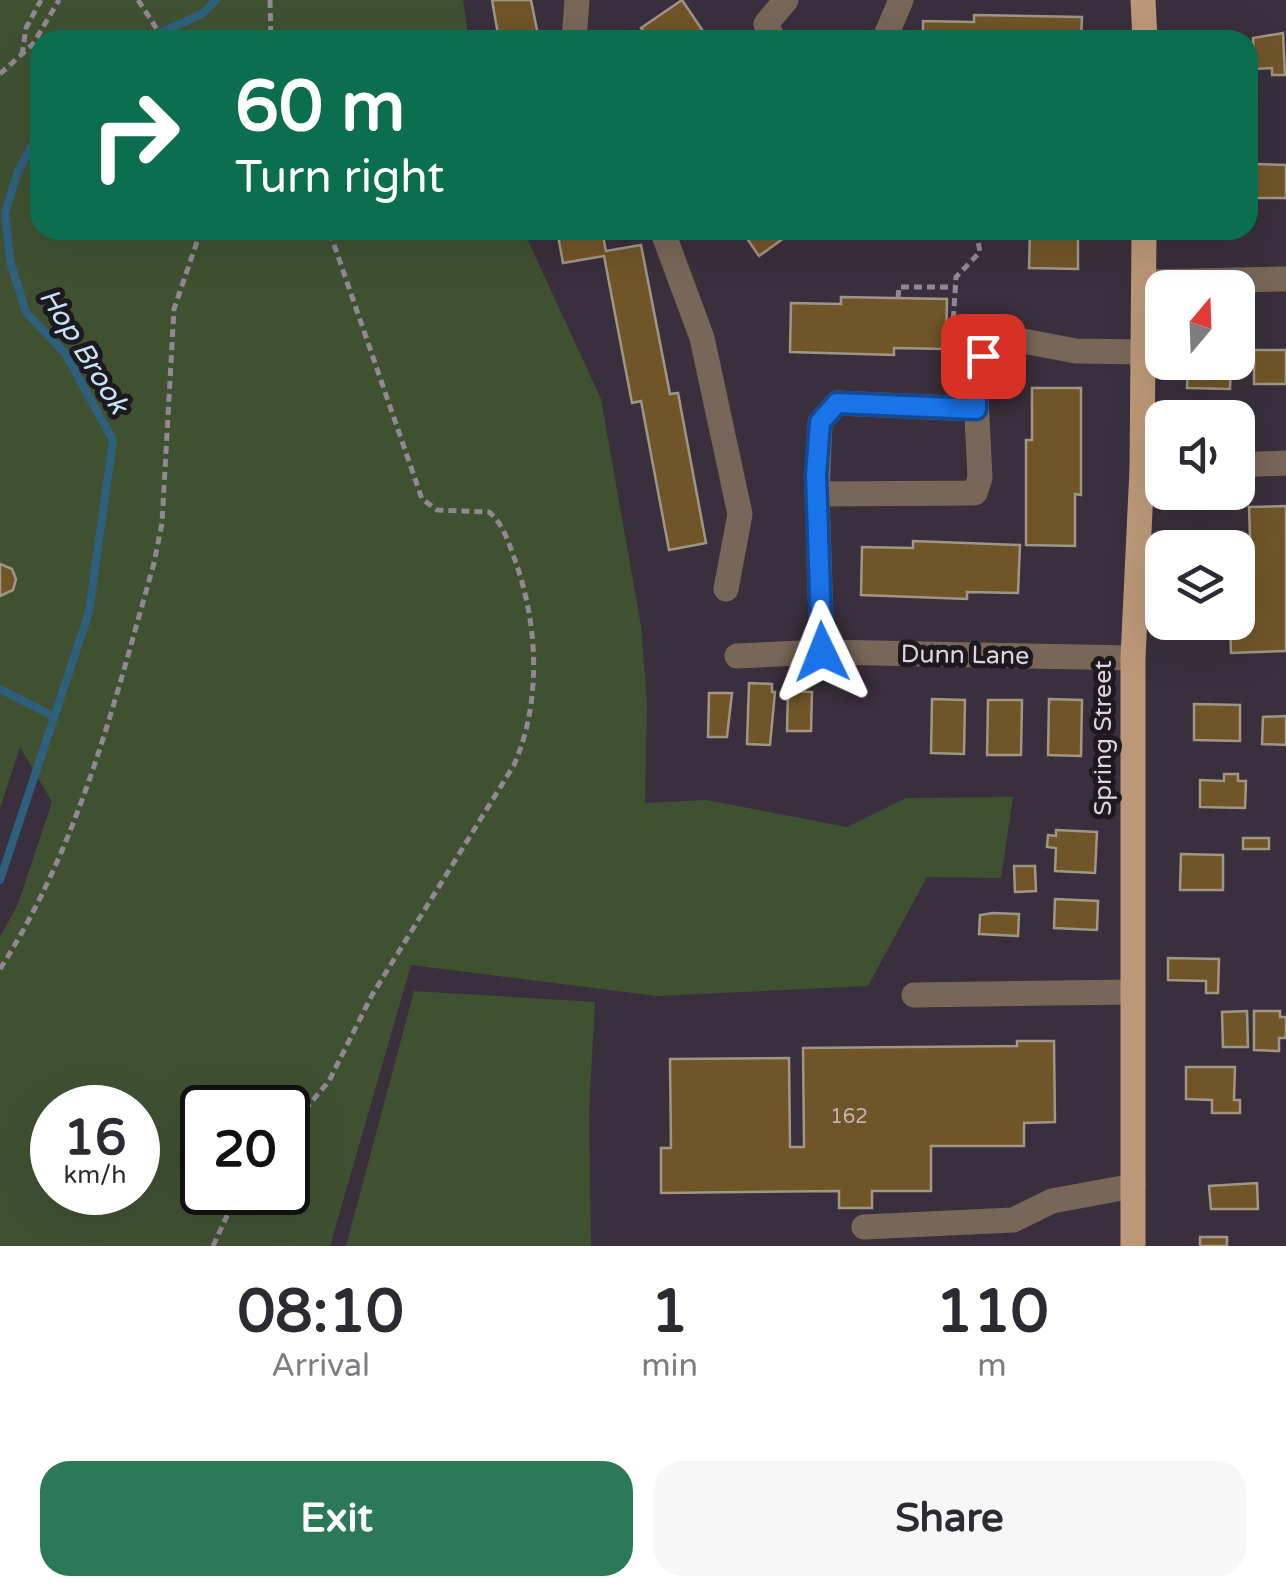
<!DOCTYPE html>
<html lang="en">
<head>
<meta charset="utf-8">
<style>
	:root { --surface:#fff; --page:#f7f7f7; --text:#2b2b33; --muted:#7c7c81; --accent:#2c7957 }
	body { margin:0; font-family:"Varela Round",sans-serif; background:var(--page); color:var(--text); height:100vh; display:flex; flex-direction:column; font-size:38px; white-space:nowrap }
	* { box-sizing:border-box; margin:0 }
	p { font-size:32px; color:var(--muted) }
	.icon { flex:none; width:55px; height:55px; fill:none; stroke:currentColor; stroke-width:2; stroke-linecap:round; stroke-linejoin:round }
	.map { position:relative; height:1246px; overflow:hidden }
	.side { display:flex; flex-direction:column; background:var(--surface); flex:1 }
	.side>* { flex:none }
	.banner { position:absolute; left:30px; top:30px; width:1228px; height:210px; border-radius:30px; box-shadow:0 10px 40px #0002; background:#0b6e4f; color:#fff; overflow:hidden }
	.needle { width:65px; rotate:19deg }
	.buttons { position:absolute; left:1145px; top:270px; display:grid; gap:20px }
	.buttons a { display:grid; place-items:center; width:110px; height:110px; border-radius:20px; background:var(--surface); box-shadow:0 10px 40px #0002; font-size:50px }
	.speed { position:absolute; left:30px; top:1085px; display:flex; gap:20px; font-size:50px; font-weight:700; text-align:center }
	.speed>* { display:grid; place-content:center; width:130px; height:130px; border-radius:50%; background:var(--surface); box-shadow:0 10px 40px #0002; line-height:1 }
	.speed small { font-size:25px; font-weight:400 }
	.speed .limit { border:5px solid #111; border-radius:15px; background:#fff; color:#111 }
	.pin { position:absolute; display:grid; place-items:center; width:85px; height:85px; color:#fff; margin:-42px; border-radius:20px; box-shadow:0 5px 15px #0006 }
	.me { position:absolute; width:110px; margin:-55px; rotate:358deg; stroke-linejoin:round; filter:drop-shadow(0 0 8px #0008) }
	.turn { display:flex; align-items:center; gap:35px; height:210px; padding:0 40px; font-size:45px }
	.turn .icon { width:130px; height:130px; stroke-width:2.5 }
	.turn b { display:block; font-size:70px; line-height:85px }
	.eta { display:flex; justify-content:space-evenly; align-items:center; height:170px; text-align:center }
	.eta b { font-size:60px; font-weight:700; line-height:70px }
	.cta { display:flex; gap:20px; margin-top:auto; padding:20px 40px }
	.cta a { flex:1; height:115px; border-radius:30px; background:var(--accent); color:#fff; font-size:40px; font-weight:700; line-height:115px; text-align:center }
	.cta a+a { background:var(--page); color:var(--text) }
	.map>svg:first-child { display:block }
	.green { fill:#405132; fill-rule:evenodd }
	.lines { fill:none; stroke-linecap:round; stroke-linejoin:round }
	.stream { stroke:#2e607d; stroke-width:8 }
	.building { fill:#705528; stroke:#a19685; stroke-width:2.5 }
	.path { stroke:#918892; stroke-width:5; stroke-dasharray:8 5; stroke-linecap:butt }
	.minor { stroke:#786758; stroke-width:25 }
	.major { stroke:#bc9879; stroke-width:25 }
	.route-casing { stroke:#114b97; stroke-width:25 }
	.route { stroke:#1a73e8; stroke-width:18 }
	.labels { text-anchor:middle; dominant-baseline:central; stroke-width:10; stroke-linejoin:round; paint-order:stroke }
	.number-label { font-size:20px; fill:#c1b5b0 }
	.street-label { font-size:25px; fill:#dcd5dd; stroke:#1e191f }
	.water-label { font-size:28px; font-style:italic; fill:#c6e4f7; stroke:#1e191f }
</style>
</head>
<body>
<div class="map">
<svg width="1286" height="1246" viewBox="0 0 1286 1246">
	<rect width="100%" height="100%" fill="#3a2f3c"/>
	<!-- green -->
	<g class="green">
		<path d="M0,0H463L469,40H40V230H523L601,399L641,626L647,702L645,803L706,800L847,827L906,798L1013,797L1001,878L927,877L868,986L657,996L411,965L330,1246H0V937L18,904L52,802L20,747L0,808ZM52,1108H138V1192H52ZM202,1108H288V1192H202Z"/>
		<polygon points="414,991 595,1002 589,1112 591,1246 346,1246"/>
	</g>
	<g class="lines">
		<!-- stream -->
		<g class="stream">
			<polyline points="145,40 202,14 216,0"/>
			<polyline points="0,689 53,716"/>
			<polyline points="0,880 89,612 113,440 65,353 26,312 10,261 5,213 18,171 40,131"/>
		</g>
	</g>
	<!-- building -->
	<g class="building">
		<polygon points="492,0 531,0 539,40 499,40"/>
		<polygon points="682,0 709,40 650,40 641,28"/>
		<polygon points="974,15 1082,17 1081,40 923,40 923,21 974,22"/>
		<polygon points="1283,33 1285,75 1272,75 1272,68 1254,69 1253,38"/>
		<polygon points="1253,164 1286,165 1286,198 1253,198"/>
		<polygon points="557,230 602,230 606,251 641,245 670,394 678,393 706,543 669,550 641,401 632,403 604,256 563,263"/>
		<polygon points="741,230 795,230 759,256"/>
		<polygon points="1030,230 1078,230 1078,269 1029,268"/>
		<polygon points="841,297 947,299 946,349 894,348 894,355 790,352 791,303 841,304"/>
		<rect x="1254" y="350" width="32" height="34"/>
		<polygon points="1188,362 1231,362 1230,389 1187,388"/>
		<polygon points="1032,388 1081,388 1081,495 1075,494 1075,546 1026,545 1026,440 1032,440"/>
		<polygon points="1286,506 1286,651 1231,653 1230,622 1238,622 1238,548 1228,548 1228,537 1250,537 1249,507"/>
		<polygon points="913,541 1020,545 1018,593 967,592 967,599 861,595 862,547 913,548"/>
		<polygon points="0,564 12,569 16,579 13,590 0,596"/>
		<polygon points="749,683 772,684 772,692 775,692 770,745 747,744"/>
		<polygon points="788,691 812,692 811,731 787,731"/>
		<polygon points="709,693 732,693 727,737 708,737"/>
		<polygon points="932,699 965,700 964,754 931,753"/>
		<polygon points="1049,699 1082,700 1081,756 1048,755"/>
		<polygon points="988,700 1022,700 1021,755 987,755"/>
		<polygon points="1194,704 1240,705 1240,741 1194,740"/>
		<polygon points="1286,716 1286,745 1262,744 1263,717"/>
		<polygon points="1224,774 1238,774 1238,781 1246,781 1245,808 1200,807 1200,780 1224,781"/>
		<polygon points="1056,830 1097,832 1095,873 1055,871 1056,848 1047,847 1048,835 1056,836"/>
		<rect x="1243" y="838" width="26" height="11"/>
		<polygon points="1181,854 1223,855 1223,890 1180,890"/>
		<polygon points="1014,866 1035,866 1036,891 1015,892"/>
		<polygon points="1055,899 1098,901 1097,930 1054,928"/>
		<polygon points="993,913 1019,914 1018,936 979,934 980,915"/>
		<polygon points="1168,958 1219,959 1218,993 1206,993 1206,981 1168,980"/>
		<polygon points="1247,1011 1248,1047 1223,1047 1222,1012"/>
		<polygon points="1254,1011 1280,1011 1280,1017 1286,1017 1286,1038 1279,1038 1279,1051 1254,1050"/>
		<polygon points="1017,1041 1054,1041 1055,1122 1024,1123 1024,1146 931,1146 931,1191 872,1191 872,1208 839,1208 839,1191 661,1193 661,1148 671,1148 670,1059 789,1058 790,1147 804,1147 803,1048 1017,1046"/>
		<polygon points="1186,1067 1235,1067 1234,1100 1240,1100 1240,1113 1212,1113 1212,1100 1186,1099"/>
		<polygon points="1257,1183 1258,1209 1211,1209 1209,1186"/>
		<rect x="1200" y="1237" width="27" height="9"/>
	</g>
	<g class="lines">
		<!-- path -->
		<g class="path">
			<polyline points="138,0 164,40"/>
			<polyline points="270,0 271,40"/>
			<polyline points="22,55 26,28 41,0"/>
			<polyline points="0,74 33,44 59,0"/>
			<polyline points="898,298 899,287 955,287"/>
			<polyline points="950,371 956,277 980,252 976,230"/>
			<path d="M0,969C80,844 114,704 154,563L162,523L174,309L201,230"/>
			<path d="M288,1130L329,1081L372,995L514,765C542,701 538,624 515,560C509,544 503,523 489,512L437,510L422,499L329,230"/>
			<polyline points="213,1246 238,1192"/>
		</g>
		<!-- minor -->
		<g class="minor">
			<polyline points="574,40 577,0"/>
			<polyline points="774,40 766,24 786,0"/>
			<polyline points="884,40 901,0"/>
			<polyline points="662,230 702,338 740,514 726,589"/>
			<polyline points="1144,282 1286,279"/>
			<polyline points="1238,465 1286,463"/>
			<polyline points="1142,469 1162,468"/>
			<polyline points="817,494 820,422 837,403 975,409"/>
			<polyline points="822,652 817,494 975,493 980,478 975,376 991,335 1076,351 1143,352"/>
			<polyline points="737,656 822,652 1133,658"/>
			<polyline points="914,995 1133,992"/>
			<polyline points="864,1227 1013,1220 1052,1201 1133,1186"/>
		</g>
		<!-- major -->
		<g class="major">
			<polyline points="1143,0 1145,40"/>
			<polyline points="1133,1246 1133,658 1142,469 1144,230"/>
		</g>
	</g>
	<g class="lines">
		<!-- route casing -->
		<g class="route-casing">
			<polyline id="route" points="822,652 816,475 820,422 837,403 976,409 976,376 983,356"/>
		</g>
		<!-- route -->
		<use href="#route" class="route"/>
	</g>
	<g class="labels">
		<!-- number labels -->
		<g class="number-label">
			<text x="849" y="1117">162</text>
		</g>
		<!-- street labels -->
		<g class="street-label">
			<text transform="translate(965 655) rotate(1)">Dunn Lane</text>
			<text transform="translate(1103 738) rotate(-90)">Spring Street</text>
		</g>
		<!-- water labels -->
		<g class="water-label">
			<text transform="translate(84 351) rotate(58)">Hop Brook</text>
		</g>
	</g>
</svg>
<div class="buttons">
<a><svg class="needle" viewBox="-14 -14 28 28"><path d="M0-13l5 13h-10z" fill="#e53935"/><path d="M0 13l5-13h-10z" fill="#7c7c81"/></svg></a>
<a><svg class="icon" aria-label="sound" viewBox="0 0 24 24"><path d="M4 9h4l5-4v14l-5-4H4zM17 9q2 3 0 6"/></svg></a>
<a><svg class="icon" aria-label="layers" viewBox="0 0 24 24"><path d="M12 4l9 5-9 5-9-5zM3 14l9 5 9-5"/></svg></a>
</div>
<div class="speed"><div>16<small>km/h</small></div><div class="limit">20</div></div>
<div class="pin" style="left:983px;top:356px;background:#d93025"><svg class="icon" aria-label="arrive" viewBox="0 0 24 24"><path d="M6 21V4h12l-3 4 3 4H6"/></svg></div>
<svg class="me" style="left:822px;top:652px" viewBox="-20 -20 40 40"><path d="M0-17L14 15 0 8-14 15z" fill="#1a73e8" stroke="#fff" stroke-width="4"/></svg>
<div class="banner">
<div class="turn"><svg class="icon" aria-label="right" viewBox="0 0 24 24"><path d="M7 20v-9h11M14 6l5 5-5 5"/></svg><div><b>60 m</b>Turn right</div></div>
</div>
</div>
<section class="side">
<div class="eta">
<div><b>08:10</b><p>Arrival</p></div>
<div><b>1</b><p>min</p></div>
<div><b>110</b><p>m</p></div>
</div>
<div class="cta"><a>Exit</a><a>Share</a></div>
</section>
</body>
</html>
